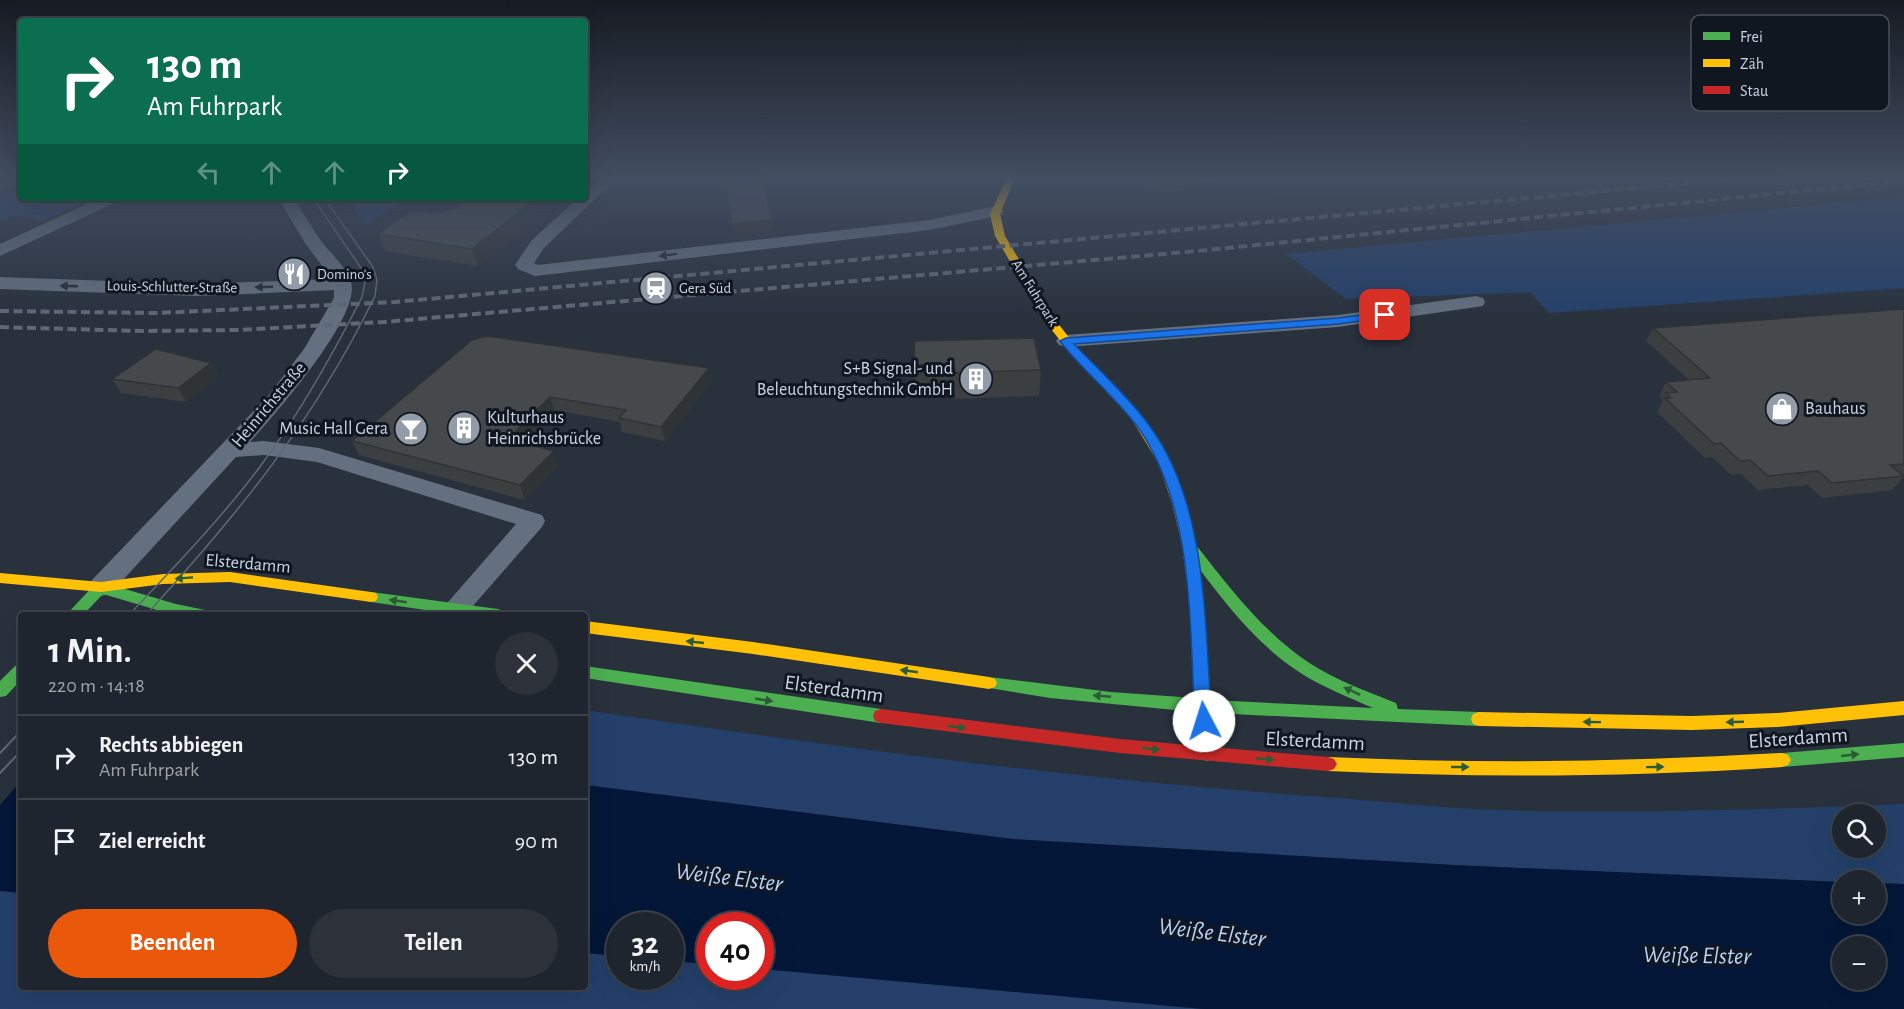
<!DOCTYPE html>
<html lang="de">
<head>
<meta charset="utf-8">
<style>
	:root { --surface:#1f252e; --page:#2c313a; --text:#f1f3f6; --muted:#a1a5aa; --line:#3c424a; --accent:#ea580c }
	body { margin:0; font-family:"Alegreya Sans",sans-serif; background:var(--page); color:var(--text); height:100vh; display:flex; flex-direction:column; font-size:22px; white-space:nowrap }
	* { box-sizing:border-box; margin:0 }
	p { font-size:20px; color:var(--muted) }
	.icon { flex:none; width:33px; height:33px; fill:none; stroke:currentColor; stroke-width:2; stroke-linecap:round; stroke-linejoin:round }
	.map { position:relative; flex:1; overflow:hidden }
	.sheet { position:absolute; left:18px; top:612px; width:570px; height:378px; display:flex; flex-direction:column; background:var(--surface); border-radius:6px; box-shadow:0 6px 24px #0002,0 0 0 2px var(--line) }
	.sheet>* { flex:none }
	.top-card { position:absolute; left:18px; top:18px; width:570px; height:183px; border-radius:6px; box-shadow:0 6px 24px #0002,0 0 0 2px var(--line); background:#0b6e4f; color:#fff; overflow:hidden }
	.tools { position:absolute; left:1832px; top:804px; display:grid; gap:12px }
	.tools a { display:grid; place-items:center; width:54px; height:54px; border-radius:50%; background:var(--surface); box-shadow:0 6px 24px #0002,0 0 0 2px var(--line); font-size:30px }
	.speed { position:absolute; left:606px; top:912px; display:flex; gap:12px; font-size:30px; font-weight:700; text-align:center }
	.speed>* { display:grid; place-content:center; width:78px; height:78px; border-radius:50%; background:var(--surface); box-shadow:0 6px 24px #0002,0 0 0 2px var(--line); line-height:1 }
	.speed small { font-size:15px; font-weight:400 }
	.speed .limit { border:9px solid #d22; background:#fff; color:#111 }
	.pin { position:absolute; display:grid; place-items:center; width:51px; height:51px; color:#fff; margin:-26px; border-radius:12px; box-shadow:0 3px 9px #0006 }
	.me { position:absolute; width:66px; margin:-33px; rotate:355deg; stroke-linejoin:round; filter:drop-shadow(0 0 4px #0008) }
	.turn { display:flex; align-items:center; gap:21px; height:126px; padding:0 30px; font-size:27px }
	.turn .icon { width:78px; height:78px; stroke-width:2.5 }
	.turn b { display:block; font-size:42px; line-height:51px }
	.lanes { display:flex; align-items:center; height:57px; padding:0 30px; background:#0003; justify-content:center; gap:30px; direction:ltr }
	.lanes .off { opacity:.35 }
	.round { display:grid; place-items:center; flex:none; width:63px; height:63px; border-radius:32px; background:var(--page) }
	.summary { display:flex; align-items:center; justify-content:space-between; height:102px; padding:0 30px }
	h1 { font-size:36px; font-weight:700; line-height:45px }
	.action { display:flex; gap:12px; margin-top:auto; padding:12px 30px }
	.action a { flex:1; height:69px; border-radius:36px; background:var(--accent); color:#fff; font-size:24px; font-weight:700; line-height:69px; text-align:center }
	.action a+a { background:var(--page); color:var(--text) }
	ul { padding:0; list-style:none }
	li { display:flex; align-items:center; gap:18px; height:84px; padding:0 30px; border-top:2px solid var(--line) }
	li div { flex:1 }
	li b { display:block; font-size:22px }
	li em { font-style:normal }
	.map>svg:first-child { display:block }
	.green { fill:#24406a; fill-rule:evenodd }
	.water { fill:#041738; fill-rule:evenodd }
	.pier { fill:#29313d }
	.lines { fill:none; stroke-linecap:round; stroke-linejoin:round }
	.street { fill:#646f7f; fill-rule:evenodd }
	.fast { fill:#4caf50; fill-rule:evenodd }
	.slow { fill:#ffc107; fill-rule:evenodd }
	.jam { fill:#c62828; fill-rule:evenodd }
	.tram-far1 { stroke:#5f6874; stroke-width:1.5 }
	.tram { stroke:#5f6874; stroke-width:2 }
	.rail { stroke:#5f6874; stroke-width:4; stroke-dasharray:9 4.5; stroke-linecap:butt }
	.wall { fill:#3b3f40 }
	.shaded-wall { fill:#303334 }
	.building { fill:#45494b; stroke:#303334; stroke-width:1.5 }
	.oneway { fill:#262d38 }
	.oneway2 { fill:#2c5b36 }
	.route { fill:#1a73e8; stroke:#114b97; stroke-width:1.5 }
	.labels { text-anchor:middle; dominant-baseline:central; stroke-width:6; stroke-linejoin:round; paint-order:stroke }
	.far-poi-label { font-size:15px; fill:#cbd4e2; stroke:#111721; text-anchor:start }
	.far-street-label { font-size:15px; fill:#cbd4e2; stroke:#111721 }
	.poi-label { font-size:18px; fill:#cbd4e2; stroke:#111721; text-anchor:end }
	.street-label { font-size:18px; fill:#cbd4e2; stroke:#111721 }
	.near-street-label { font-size:21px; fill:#cbd4e2; stroke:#111721 }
	.near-water-label { font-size:24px; font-style:italic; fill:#b9d4fc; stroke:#111721 }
	.key { fill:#111721; stroke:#49505b; stroke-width:1.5 }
	.key-label { font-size:16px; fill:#cbd4e2 }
</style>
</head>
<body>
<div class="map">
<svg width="1904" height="1009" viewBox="0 0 1904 1009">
	<rect width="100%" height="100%" fill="#29313d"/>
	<!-- green -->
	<g class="green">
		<polygon points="21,188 21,198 71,198 84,202 42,221 16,215 0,222 0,197"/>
		<polygon points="1904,197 1904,288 1549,313 1530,292 1346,299 1286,254"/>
		<polygon points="348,198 405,198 365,225"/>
		<path d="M585,710C835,747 1086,781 1339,798C1400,803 1463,810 1525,811C1651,813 1778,809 1904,804V884L1875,883V880L1842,882L1454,865L1013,839L585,785ZM1842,814H1875V848H1842Z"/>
		<polygon points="0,891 21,893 21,987 585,987 585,953 619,956 620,976 670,976 671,961 709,964 710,976 760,976 761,969 1203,1009 0,1009"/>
	</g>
	<!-- water -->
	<g class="water">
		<polygon points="0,712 21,715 21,893 0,891"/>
		<path d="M585,785L1013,839L1454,865L1842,882V914H1875V883L1904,884V1009H1203L761,969L760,926H710L709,964L671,961L670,926H620L619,956L585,953ZM1842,946H1875V980H1842Z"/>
	</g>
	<!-- pier -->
	<polygon class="pier" points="0,709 21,711 21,781 0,805"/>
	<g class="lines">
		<!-- street -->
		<g class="street">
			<polygon points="600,178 617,178 544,248 534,263 538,265 929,220 996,206 1004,211 1002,215 929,230 535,276 518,269 515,265 531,241 578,198 585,198 585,192"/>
			<polygon points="100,198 121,198 119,201 0,256 0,244"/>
			<path d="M278,198H294C303,212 311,227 321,241C331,254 346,266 351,282C362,315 274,416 250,442L264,441L319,448L542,515L545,521L542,527L465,615H445L442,609L516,524L317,462L264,455L236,457L110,594L101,596L92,594L88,587L92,580L268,396L304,349L334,298V290L197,296L0,289V277L197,284L332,279L305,243Z"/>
			<polygon points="1476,296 1483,298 1485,302 1483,306 1338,327 1066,347 1059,345 1056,341 1059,337 1066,335 1338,315"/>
		</g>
		<!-- fast -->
		<g class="fast">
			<path d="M1191,543L1196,545C1229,587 1262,631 1308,662C1335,680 1366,691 1396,703L1398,709L1479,712L1485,714L1487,719L1485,724L1479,726L1212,713L1216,754L1213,759L1207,761L1201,759L1198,754L1196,712L1050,698L983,687L981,683L983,679L989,677L1111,692L1195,698L1190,606L1192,602H1202L1204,606L1211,700L1373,708C1348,697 1322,687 1299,672C1252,641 1219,595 1186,551L1184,548Z"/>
			<polygon points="101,582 176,604 210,611 213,615 174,615 103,594 83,615 66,615 96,583"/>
			<polygon points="371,592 498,609 503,611 506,615 459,615 371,602 366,601 364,597 366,593"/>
			<polygon points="21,664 21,680 6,696 0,697 0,681 15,666"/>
			<polygon points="585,666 881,709 887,711 889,716 887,721 881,723 585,678"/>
			<polygon points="1904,743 1904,757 1782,767 1776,765 1773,760 1776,755 1782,753"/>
		</g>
		<!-- slow -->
		<g class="slow">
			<polygon points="1007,178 1015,178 1000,214 1005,236 1056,321 1079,350 1140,413 1171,464 1186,503 1196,544 1204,606 1202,610 1192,610 1190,606 1182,544 1172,503 1159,464 1131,418 1071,354 1047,324 995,236 990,214"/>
			<polygon points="230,572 371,592 376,593 378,597 376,601 371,602 230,582 163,584 101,592 0,583 0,573 101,582 163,574"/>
			<polygon points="585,621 753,642 989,677 995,679 997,683 995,687 989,689 753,654 585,633"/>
			<polygon points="1904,701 1904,715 1777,727 1692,730 1479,726 1473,724 1471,719 1473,714 1479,712 1692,716 1777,713"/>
			<path d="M1782,753L1788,755L1791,760L1788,765L1782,767C1631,777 1480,778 1328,771L1322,769L1319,764L1322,759L1328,757C1480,764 1631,762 1782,753Z"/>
		</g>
		<!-- jam -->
		<polygon class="jam" points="881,709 1120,739 1328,757 1334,759 1337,764 1334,769 1328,771 1120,753 881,723 875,721 873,716 875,711"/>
		<!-- tram-far1 -->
		<g class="tram-far1">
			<path d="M129,615C174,567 219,521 259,468C299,415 332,356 362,297L365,282L361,268L313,198"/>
			<path d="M146,615C239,513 314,421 375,296L377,280L373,267L324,198"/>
		</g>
		<!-- tram -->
		<g class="tram">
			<polyline points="0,753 21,731"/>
			<polyline points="0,773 21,751"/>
		</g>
		<!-- rail -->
		<g class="rail">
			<polyline points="0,311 157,313 395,302 1746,178"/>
			<polyline points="0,327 142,331 238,330 384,322 1186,252 1904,181"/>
		</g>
	</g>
	<!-- wall -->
	<g class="wall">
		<polygon points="1137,178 1222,178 1222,182 1146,189"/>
		<polygon points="533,200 539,216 478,266 385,251 378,234 430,213"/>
		<polygon points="1904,309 1904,477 1892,490 1822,498 1808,485 1758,490 1741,474 1731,475 1712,457 1705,458 1657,412 1663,400 1659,396 1666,382 1689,380 1646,341 1653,328"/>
		<polygon points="472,340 711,381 665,441 622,432 620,422 554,410 523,443 558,465 525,500 359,455 352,441"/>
		<polygon points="914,341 1041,370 1039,396 955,399 955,393 932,393 932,390 916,391"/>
		<polygon points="211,363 218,376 186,402 121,393 112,379"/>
	</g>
	<!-- shaded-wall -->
	<g class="shaded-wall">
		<polygon points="534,200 539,216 478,266 472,249"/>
		<polygon points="772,219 774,232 734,236 732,224"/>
		<polygon points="211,363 218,376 186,402 178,388"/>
		<polygon points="709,368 711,381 665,441 661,427"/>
		<polygon points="550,397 554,410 513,453 508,439"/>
		<polygon points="554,451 558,465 525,500 520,485"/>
	</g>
	<!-- building -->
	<g class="building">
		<polygon points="724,178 762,178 772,219 732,224"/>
		<polygon points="470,198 522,198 534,200 472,249 378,234 412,210 430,213 457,208"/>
		<polygon points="1904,309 1904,464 1890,465 1904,476 1832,483 1818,471 1768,476 1750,460 1740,461 1721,443 1714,444 1665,398 1671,398 1666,393 1677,392 1666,382 1710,378 1653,328"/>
		<polygon points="487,336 709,368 661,427 619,418 626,410 550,397 508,439 554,451 520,485 352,441 472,340"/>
		<polygon points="1034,338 1041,370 955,373 955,367 932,368 932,364 915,365 914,341"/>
		<polygon points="156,349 211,363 178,388 112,379"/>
	</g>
	<!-- one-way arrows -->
	<defs><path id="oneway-solid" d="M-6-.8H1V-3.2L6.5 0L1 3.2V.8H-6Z" transform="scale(1.5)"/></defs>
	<g class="oneway">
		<use href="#oneway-solid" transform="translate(668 255) rotate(173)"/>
		<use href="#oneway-solid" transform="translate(69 286) rotate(-178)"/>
		<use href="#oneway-solid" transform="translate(264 287) rotate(178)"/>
	</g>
	<g class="oneway2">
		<use href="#oneway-solid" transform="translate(184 578) rotate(176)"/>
		<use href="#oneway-solid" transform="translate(398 601) rotate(-172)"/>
		<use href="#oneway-solid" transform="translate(695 642) rotate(-174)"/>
		<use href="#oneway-solid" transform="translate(909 671) rotate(-172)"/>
		<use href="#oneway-solid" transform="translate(1352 691) rotate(-155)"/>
		<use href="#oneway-solid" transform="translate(1102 696) rotate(-175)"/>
		<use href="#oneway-solid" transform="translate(764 700) rotate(9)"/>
		<use href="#oneway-solid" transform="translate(1592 722) rotate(-179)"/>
		<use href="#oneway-solid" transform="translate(1735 722) rotate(178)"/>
		<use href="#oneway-solid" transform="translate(957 727) rotate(8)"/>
		<use href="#oneway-solid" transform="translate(1151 749) rotate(6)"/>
		<use href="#oneway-solid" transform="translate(1850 755) rotate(-6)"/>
		<use href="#oneway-solid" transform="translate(1265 759) rotate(5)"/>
		<use href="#oneway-solid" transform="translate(1460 767)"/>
		<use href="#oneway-solid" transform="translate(1655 767) rotate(-1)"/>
	</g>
	<!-- sky -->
	<linearGradient id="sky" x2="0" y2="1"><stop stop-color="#171b22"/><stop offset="0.56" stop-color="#434e62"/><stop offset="1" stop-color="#434e62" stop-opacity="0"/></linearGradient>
	<rect width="1904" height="319" fill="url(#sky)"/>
	<!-- route -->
	<path class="route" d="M1385,312L1391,315L1389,317L1338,324L1074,344C1099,370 1128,396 1149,425C1209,506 1204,625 1212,721L1210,726L1204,728L1198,726L1195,721C1189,627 1195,510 1139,429C1117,397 1084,373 1060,341L1066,338L1338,318Z"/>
	<!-- icons -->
	<defs>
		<g id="restaurant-disc" transform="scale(1.725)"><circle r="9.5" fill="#929ba8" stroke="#111721"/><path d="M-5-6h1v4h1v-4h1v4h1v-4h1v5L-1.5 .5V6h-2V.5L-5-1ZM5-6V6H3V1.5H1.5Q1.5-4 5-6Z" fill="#fff"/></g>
		<g id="station-disc" transform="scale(1.725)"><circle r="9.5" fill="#929ba8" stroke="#111721"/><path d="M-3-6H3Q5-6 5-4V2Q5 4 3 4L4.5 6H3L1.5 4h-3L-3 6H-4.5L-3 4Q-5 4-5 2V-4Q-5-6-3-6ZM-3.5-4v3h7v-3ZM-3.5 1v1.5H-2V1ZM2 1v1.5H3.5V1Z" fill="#fff"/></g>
		<g id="building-disc" transform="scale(1.725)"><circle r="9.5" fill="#929ba8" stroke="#111721"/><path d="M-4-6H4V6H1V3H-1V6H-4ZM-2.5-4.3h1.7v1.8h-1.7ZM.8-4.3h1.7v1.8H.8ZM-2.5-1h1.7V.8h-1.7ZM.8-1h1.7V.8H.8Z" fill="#fff"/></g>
		<g id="shop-disc" transform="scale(1.725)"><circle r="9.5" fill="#929ba8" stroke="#111721"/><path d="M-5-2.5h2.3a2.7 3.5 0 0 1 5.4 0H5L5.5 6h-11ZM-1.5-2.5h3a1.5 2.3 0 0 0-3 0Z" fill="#fff"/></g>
		<g id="bar-disc" transform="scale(1.725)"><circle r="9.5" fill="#929ba8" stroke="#111721"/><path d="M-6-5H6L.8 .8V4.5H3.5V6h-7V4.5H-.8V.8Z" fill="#fff"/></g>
	</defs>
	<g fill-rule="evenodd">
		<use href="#restaurant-disc" x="294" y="274"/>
		<use href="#station-disc" x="656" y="288"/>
		<use href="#building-disc" x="976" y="379"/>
		<use href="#shop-disc" x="1782" y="409"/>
		<use href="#building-disc" x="464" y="428"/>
		<use href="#bar-disc" x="411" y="429"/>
	</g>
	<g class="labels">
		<!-- far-poi labels -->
		<g class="far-poi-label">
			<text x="317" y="274">Domino's</text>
			<text x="679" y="288">Gera Süd</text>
		</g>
		<!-- far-street labels -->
		<g class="far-street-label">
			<text transform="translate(172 287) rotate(1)">Louis-Schlutter-Straße</text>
			<text transform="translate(1035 293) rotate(58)">Am Fuhrpark</text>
		</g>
		<!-- poi labels -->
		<g class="poi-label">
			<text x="953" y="369">S+B Signal- und<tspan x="953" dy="21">Beleuchtungstechnik GmbH</tspan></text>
			<text x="1805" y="409" text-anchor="start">Bauhaus</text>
			<text x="487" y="418" text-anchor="start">Kulturhaus<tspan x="487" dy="21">Heinrichsbrücke</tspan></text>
			<text x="388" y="429">Music Hall Gera</text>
		</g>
		<!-- street labels -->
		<g class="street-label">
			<text transform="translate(269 405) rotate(-50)">Heinrichstraße</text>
			<text transform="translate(248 564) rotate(5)">Elsterdamm</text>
		</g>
		<!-- near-street labels -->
		<g class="near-street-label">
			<text transform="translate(834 689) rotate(8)">Elsterdamm</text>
			<text transform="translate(1798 738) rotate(-4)">Elsterdamm</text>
			<text transform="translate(1315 741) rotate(3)">Elsterdamm</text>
		</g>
		<!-- near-water labels -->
		<g class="near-water-label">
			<text transform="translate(729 878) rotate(7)">Weiße Elster</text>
			<text transform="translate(1212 933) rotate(7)">Weiße Elster</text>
			<text transform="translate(1697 956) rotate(1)">Weiße Elster</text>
		</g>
	</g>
	<!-- legend -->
	<rect x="1691" y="15" width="198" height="96" rx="9" class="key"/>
	<rect x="1703" y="32" width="27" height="8" fill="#4caf50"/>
	<rect x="1703" y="59" width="27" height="8" fill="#ffc107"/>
	<rect x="1703" y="86" width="27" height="8" fill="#c62828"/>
	<g class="key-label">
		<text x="1740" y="42">Frei</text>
		<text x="1740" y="69">Zäh</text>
		<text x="1740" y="96">Stau</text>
	</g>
</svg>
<div class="tools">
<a><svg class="icon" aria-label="search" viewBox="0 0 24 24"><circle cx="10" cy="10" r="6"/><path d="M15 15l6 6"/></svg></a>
<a>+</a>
<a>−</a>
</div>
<div class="speed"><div>32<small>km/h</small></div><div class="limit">40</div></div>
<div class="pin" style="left:1385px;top:315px;background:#d93025"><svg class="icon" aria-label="arrive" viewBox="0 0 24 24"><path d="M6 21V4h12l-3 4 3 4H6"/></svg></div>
<svg class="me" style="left:1204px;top:721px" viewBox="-20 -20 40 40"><circle r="19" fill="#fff"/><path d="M0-13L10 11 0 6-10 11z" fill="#1a73e8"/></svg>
<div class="top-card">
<div class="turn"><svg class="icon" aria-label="right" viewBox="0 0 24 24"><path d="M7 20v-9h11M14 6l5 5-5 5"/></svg><div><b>130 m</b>Am Fuhrpark</div></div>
<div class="lanes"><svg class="icon off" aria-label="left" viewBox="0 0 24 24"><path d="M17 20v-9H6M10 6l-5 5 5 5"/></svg><svg class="icon off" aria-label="ahead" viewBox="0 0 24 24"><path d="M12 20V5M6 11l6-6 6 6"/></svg><svg class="icon off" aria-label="ahead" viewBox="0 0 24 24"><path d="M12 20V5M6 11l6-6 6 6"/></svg><svg class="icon" aria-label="right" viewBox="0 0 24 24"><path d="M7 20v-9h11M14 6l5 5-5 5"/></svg></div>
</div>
<section class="sheet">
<div class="summary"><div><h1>1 Min.</h1><p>220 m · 14:18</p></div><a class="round"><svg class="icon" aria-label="close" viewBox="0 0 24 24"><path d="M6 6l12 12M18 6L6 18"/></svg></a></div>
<ul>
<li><svg class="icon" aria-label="right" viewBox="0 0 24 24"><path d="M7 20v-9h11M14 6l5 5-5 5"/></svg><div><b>Rechts abbiegen</b><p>Am Fuhrpark</p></div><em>130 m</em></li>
<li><svg class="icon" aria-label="arrive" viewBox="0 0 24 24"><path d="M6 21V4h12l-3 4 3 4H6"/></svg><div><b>Ziel erreicht</b></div><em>90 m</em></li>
</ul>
<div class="action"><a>Beenden</a><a>Teilen</a></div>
</section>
</div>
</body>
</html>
